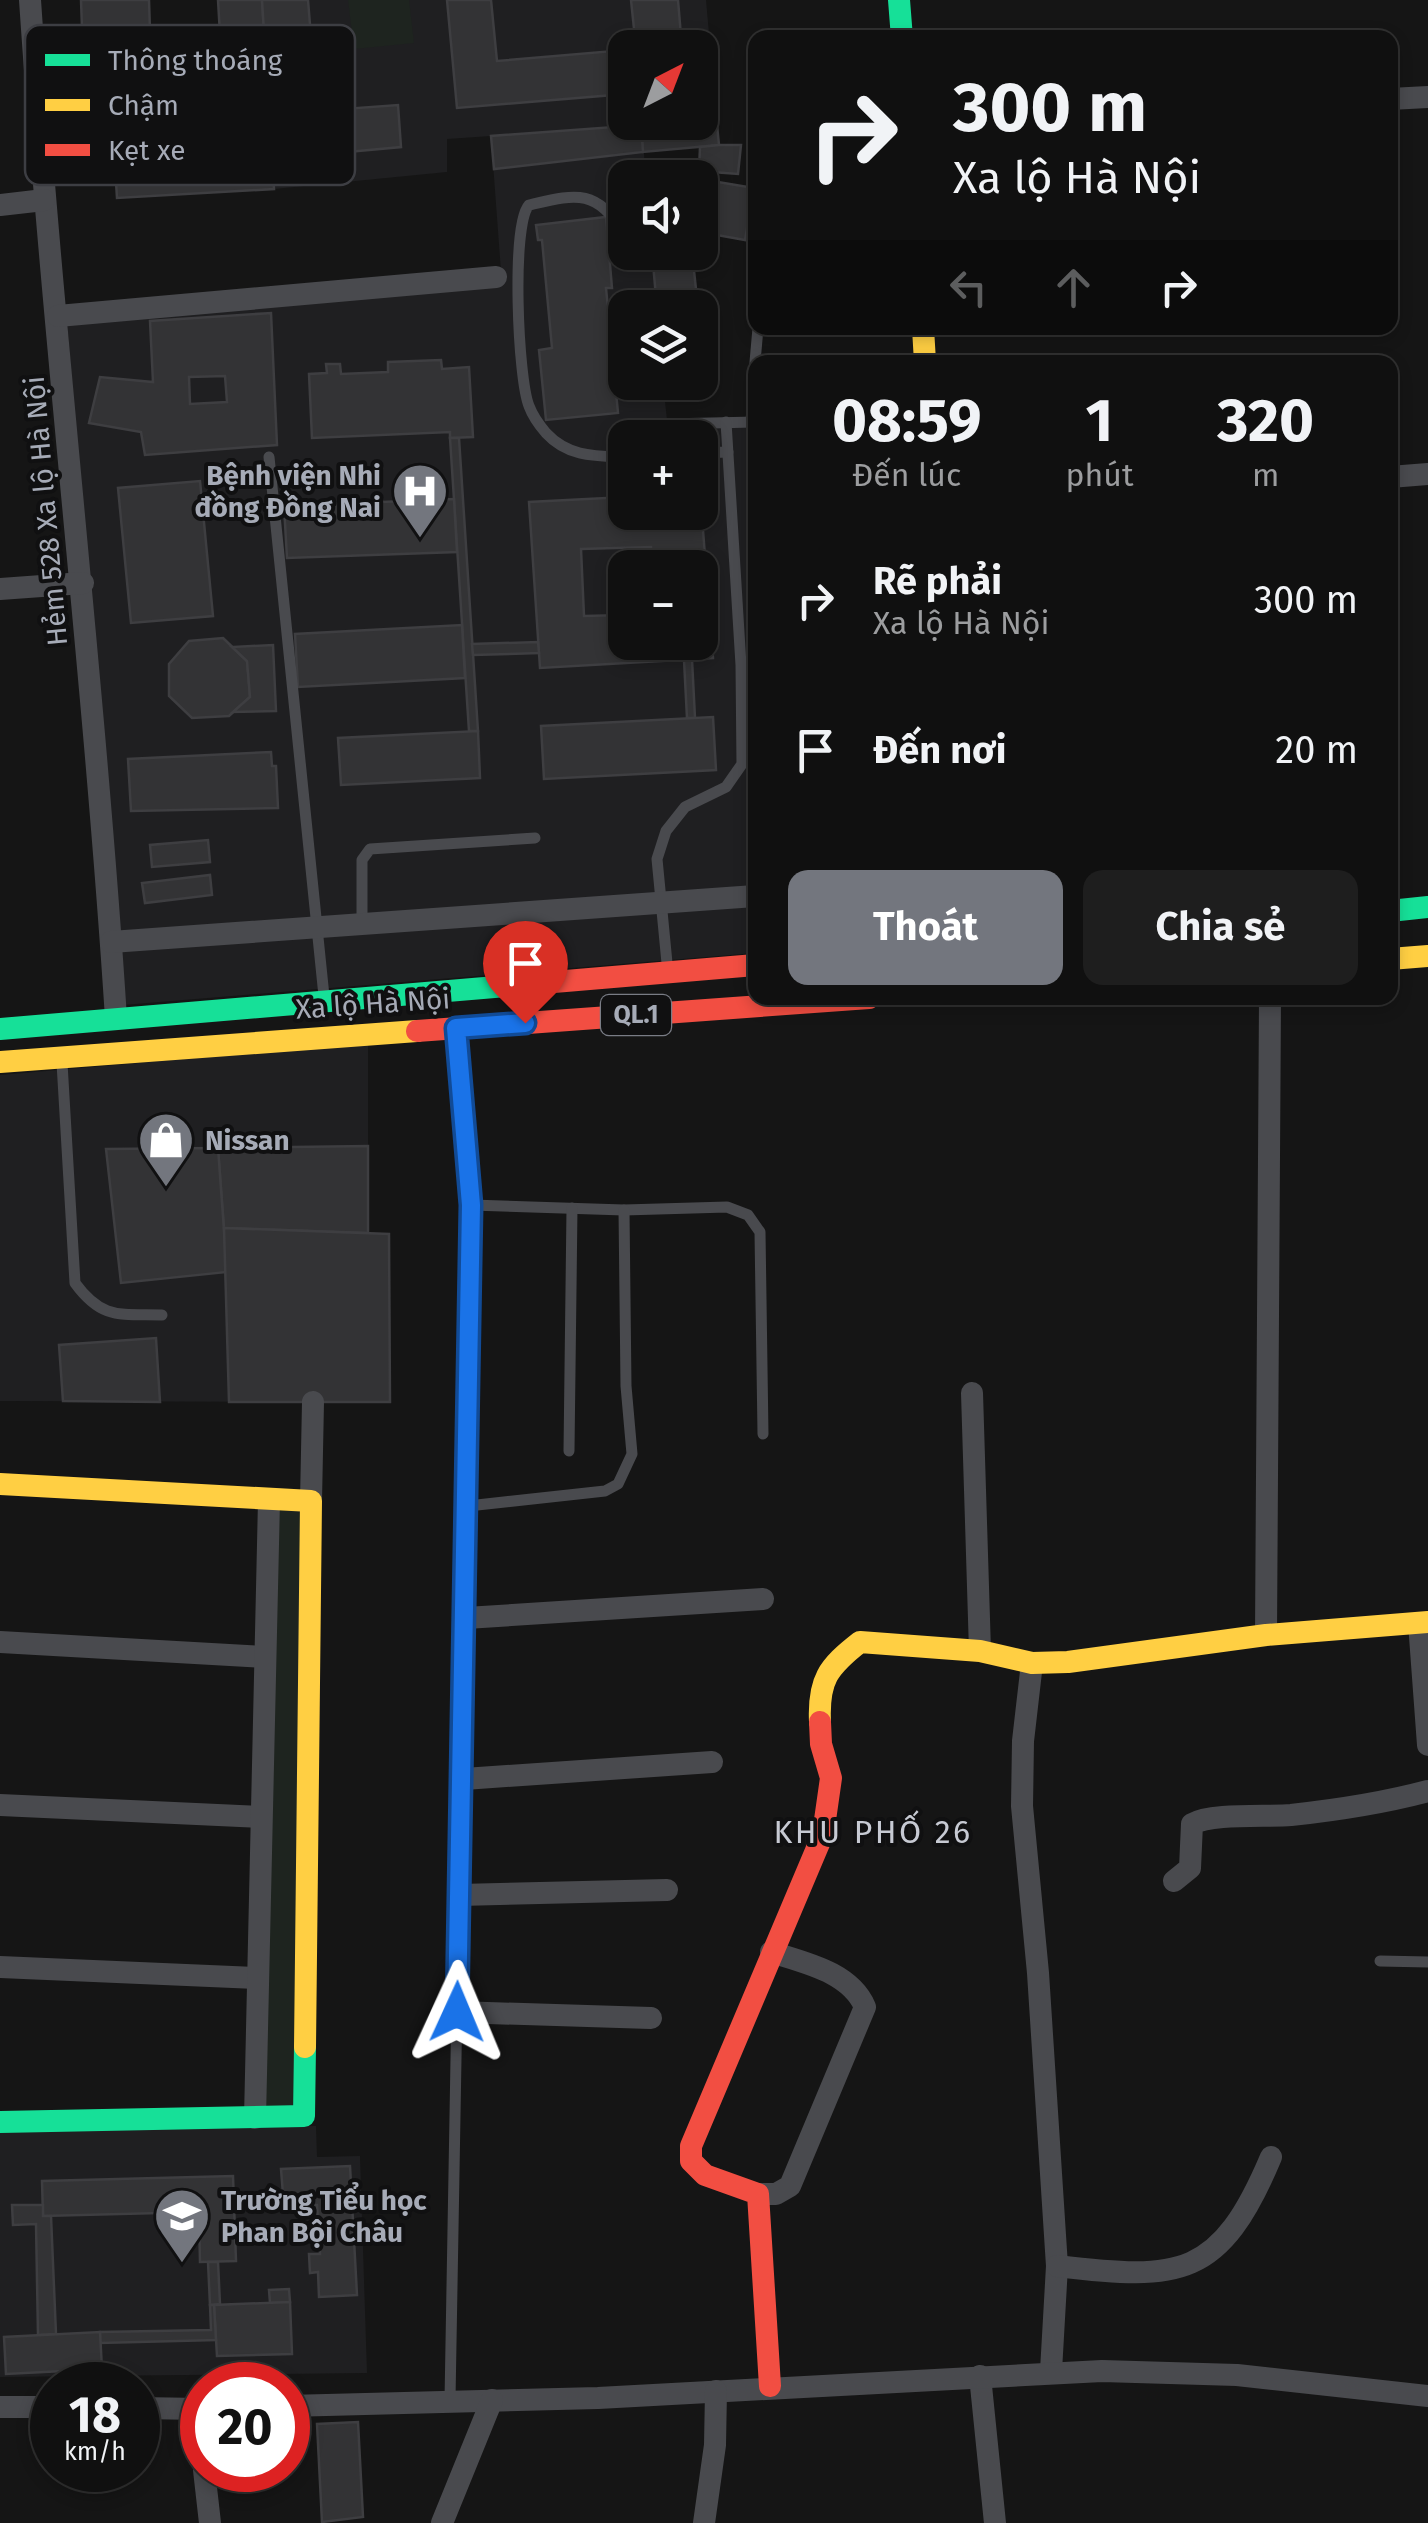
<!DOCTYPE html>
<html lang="vi">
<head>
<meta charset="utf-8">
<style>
	:root { --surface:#101010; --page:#1e1e1e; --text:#f1f3f6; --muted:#9c9d9f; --line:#303030; --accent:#73767e }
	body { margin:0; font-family:"Fira Sans",sans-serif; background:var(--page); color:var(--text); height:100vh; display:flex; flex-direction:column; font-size:38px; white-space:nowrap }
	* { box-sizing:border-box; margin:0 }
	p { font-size:32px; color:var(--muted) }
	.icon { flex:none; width:55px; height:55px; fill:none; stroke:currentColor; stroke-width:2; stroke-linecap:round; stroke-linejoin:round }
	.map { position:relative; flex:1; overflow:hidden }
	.drawer { position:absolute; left:748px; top:355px; width:650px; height:650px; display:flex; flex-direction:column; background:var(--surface); border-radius:20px; box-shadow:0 5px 15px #0003,0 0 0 2px var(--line) }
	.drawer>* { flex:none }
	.banner { position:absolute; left:748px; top:30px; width:650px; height:305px; border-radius:20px; box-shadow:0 5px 15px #0003,0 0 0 2px var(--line); background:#101010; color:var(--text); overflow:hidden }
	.needle { width:65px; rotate:42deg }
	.fabs { position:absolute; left:608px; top:30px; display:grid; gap:20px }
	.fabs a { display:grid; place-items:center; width:110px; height:110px; border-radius:20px; background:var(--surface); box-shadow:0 5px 15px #0003,0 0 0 2px var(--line); font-size:50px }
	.speed { position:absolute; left:30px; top:2362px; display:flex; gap:20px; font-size:50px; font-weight:700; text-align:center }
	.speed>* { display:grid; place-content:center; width:130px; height:130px; border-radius:50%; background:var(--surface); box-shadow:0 5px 15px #0003,0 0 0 2px var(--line); line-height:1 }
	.speed small { font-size:25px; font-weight:400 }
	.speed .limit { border:15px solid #d22; background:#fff; color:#111 }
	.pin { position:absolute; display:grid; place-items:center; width:85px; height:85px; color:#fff; margin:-102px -42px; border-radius:50% 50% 50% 0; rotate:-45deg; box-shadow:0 0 10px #0007 }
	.pin .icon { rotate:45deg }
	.me { position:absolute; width:110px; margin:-55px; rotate:1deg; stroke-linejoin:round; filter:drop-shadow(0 0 8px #0008) }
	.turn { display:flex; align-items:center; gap:35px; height:210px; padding:0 40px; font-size:45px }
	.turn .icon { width:130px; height:130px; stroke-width:2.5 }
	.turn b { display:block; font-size:70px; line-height:85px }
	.lanes { display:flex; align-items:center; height:95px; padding:0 40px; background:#0003; justify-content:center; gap:50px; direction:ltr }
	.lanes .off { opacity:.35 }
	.eta { display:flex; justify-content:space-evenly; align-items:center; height:170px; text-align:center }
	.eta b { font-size:60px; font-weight:700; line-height:70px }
	.primary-button { display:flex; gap:20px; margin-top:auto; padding:20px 40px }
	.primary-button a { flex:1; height:115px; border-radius:20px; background:var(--accent); color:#fff; font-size:40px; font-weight:700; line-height:115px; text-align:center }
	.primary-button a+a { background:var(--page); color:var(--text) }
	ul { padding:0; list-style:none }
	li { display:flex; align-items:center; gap:30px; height:150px; padding:0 40px }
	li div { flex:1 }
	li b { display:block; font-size:38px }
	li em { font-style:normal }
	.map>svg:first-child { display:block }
	.built { fill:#1f1f21; fill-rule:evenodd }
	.green { fill:#1e241f }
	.building { fill:#333335; stroke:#3e3e41; stroke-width:2.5; fill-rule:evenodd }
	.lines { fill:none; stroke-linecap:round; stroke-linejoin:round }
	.lane { stroke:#494a4e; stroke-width:11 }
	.street { stroke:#494a4e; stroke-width:22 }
	.fast { stroke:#16e098; stroke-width:22 }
	.slow { stroke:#ffcf43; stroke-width:22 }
	.jam { stroke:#f24e42; stroke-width:22 }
	.route-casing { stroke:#114b97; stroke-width:25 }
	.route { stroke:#1a73e8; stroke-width:18 }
	.labels { text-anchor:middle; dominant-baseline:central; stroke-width:8; stroke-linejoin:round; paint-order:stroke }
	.shield { fill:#101011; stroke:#797c85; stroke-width:2.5 }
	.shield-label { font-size:25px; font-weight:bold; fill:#a6abb7 }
	.poi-label { font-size:28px; font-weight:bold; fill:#a6abb7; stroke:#101011; text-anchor:start }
	.street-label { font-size:28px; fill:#a6abb7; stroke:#101011 }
	.quarter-label { font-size:32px; letter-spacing:2.5px; fill:#c7cad3; stroke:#101011 }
	.key { fill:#101011; stroke:#3d3e43; stroke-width:2.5 }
	.key-label { font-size:28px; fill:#a6abb7 }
</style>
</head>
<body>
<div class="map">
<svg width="1428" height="2523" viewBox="0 0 1428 2523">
	<rect width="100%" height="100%" fill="#151515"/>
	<!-- built -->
	<g class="built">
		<path d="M262,0H706L719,145L644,152L645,177L625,178V252L652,253L657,307L625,308V382L663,383L668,429L755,427V953L123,1005L67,321L502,285L491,136L447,139V172L274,189ZM625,48H700V122H625ZM625,438H700V512H625ZM625,568H700V642H625Z"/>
		<polygon points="368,1043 368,1232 389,1234 390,1402 0,1401 0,1075"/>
		<polygon points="316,2126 317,2157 360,2156 367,2373 0,2377 0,2130"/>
	</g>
	<!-- green -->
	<g class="green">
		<polygon points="348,0 409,0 414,43 354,49"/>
		<polygon points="277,1508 303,1508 296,2109 263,2110"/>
	</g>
	<!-- building -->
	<g class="building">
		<polygon points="81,0 149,0 150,31 117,41 82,28"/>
		<polygon points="218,0 262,0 266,66 222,69"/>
		<polygon points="262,0 308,0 317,111 398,105 401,147 272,159"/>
		<polygon points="447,0 491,0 497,61 625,50 625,94 457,108"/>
		<polygon points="631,0 678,0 682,48 636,48"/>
		<polygon points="715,105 719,145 643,152 641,122 700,122 700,107"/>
		<polygon points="270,125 274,189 117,198 113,134"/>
		<polygon points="641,125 643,152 494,169 491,136"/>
		<polygon points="719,145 741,145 738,174 699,171 700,147"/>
		<polygon points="683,164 684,178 645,178 644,168"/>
		<polygon points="700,179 754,188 745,240 700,232"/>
		<polygon points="606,217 612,288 606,288 618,413 546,420 539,350 552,348 542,240 538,240 536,225"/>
		<polygon points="652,252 692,252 698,308 657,308"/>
		<path d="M271,313L277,445L145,455L141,432L89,423L100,377L153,382L150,321ZM225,376L227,402L190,404L189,377Z"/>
		<polygon points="441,360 442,369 469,367 473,437 450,438 450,432 312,438 309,374 327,373 326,364 340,364 341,374 388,372 388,362"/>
		<polygon points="450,438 459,438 478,731 469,731"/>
		<polygon points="200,481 213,616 131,623 118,488"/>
		<path d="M700,492L713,658L540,668L529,502L625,497V512H700ZM651,547L652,568H700V642H625V615L584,616L581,549Z"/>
		<polygon points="454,499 457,552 287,558 284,506"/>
		<polygon points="462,625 465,678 298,687 295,634"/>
		<polygon points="223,638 247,661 250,697 229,716 192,718 169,696 169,664 189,641"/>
		<polygon points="538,642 539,653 473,655 472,644"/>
		<polygon points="273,645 276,711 233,712 250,697 247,661 232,647"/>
		<polygon points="692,659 695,718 687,718 684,660"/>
		<polygon points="713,717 716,770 544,779 541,726"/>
		<polygon points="478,731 480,778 341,785 338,738"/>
		<polygon points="271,752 272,766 276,766 278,808 131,811 128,759"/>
		<polygon points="208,840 210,862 152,867 150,845"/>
		<polygon points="210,875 212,895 145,903 142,883"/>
		<polygon points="368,1146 368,1233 224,1228 218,1148"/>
		<polygon points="218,1148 227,1272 121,1283 106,1149"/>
		<polygon points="224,1228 389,1234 390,1402 229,1402"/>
		<polygon points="156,1338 160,1402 63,1401 59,1345"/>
		<polygon points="350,2166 357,2295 319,2297 318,2272 310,2273 309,2254 320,2254 317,2205 284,2207 281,2169"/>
		<polygon points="233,2176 236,2261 200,2262 199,2212 43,2216 42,2181"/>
		<polygon points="283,2195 284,2207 234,2209 234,2197"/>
		<polygon points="12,2205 43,2205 43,2216 51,2216 56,2334 38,2335 36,2224 13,2225"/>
		<polygon points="208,2262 218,2262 220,2304 210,2305"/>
		<polygon points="289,2289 290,2302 270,2303 269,2290"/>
		<polygon points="290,2302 292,2354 217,2356 214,2305"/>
		<polygon points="210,2305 214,2305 216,2340 100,2343 100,2332 211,2330"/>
		<polygon points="100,2332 102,2369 6,2374 4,2337"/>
		<polygon points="358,2422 363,2517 322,2522 317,2424"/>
	</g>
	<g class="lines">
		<!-- lane -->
		<g class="lane">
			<path d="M625,234C595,188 577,194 529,205C511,225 518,379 529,406C532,414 540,426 546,433C568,457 595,456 625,457"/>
			<polyline points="755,362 758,328"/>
			<polyline points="751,422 755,364"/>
			<polyline points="667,424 755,422"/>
			<polyline points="700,453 728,452"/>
			<polyline points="269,457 324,996"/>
			<polyline points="362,925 362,860 370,849 535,838"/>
			<polyline points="667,963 657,859 666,831 685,807 726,787 742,764 741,665 726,422"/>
			<path d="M62,1063L75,1283C102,1320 120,1314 162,1315"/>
			<polyline points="471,1205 624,1210 727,1207 748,1215 760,1232 763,1434"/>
			<polyline points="569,1451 572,1208"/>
			<polyline points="468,1506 605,1491 618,1484 632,1454 626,1386 624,1210"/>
			<polyline points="1380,1961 1428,1962"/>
			<polyline points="450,2400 471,1205 457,1037"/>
		</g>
		<!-- street -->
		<g class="street">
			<path d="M30,0C53,340 94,678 116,1018"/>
			<polyline points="1390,99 1428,97"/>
			<polyline points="0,205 44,200"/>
			<polyline points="58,316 496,277"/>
			<polyline points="1390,477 1428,474"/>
			<polyline points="0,589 83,583"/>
			<polyline points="111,942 755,896"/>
			<polyline points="972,1393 980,1651"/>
			<polyline points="311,1501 313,1402"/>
			<polyline points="466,1618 763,1599"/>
			<polyline points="1419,1623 1428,1745"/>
			<polyline points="1266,1635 1270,998"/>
			<polyline points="0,1642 265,1657"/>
			<polyline points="1032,1663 1023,1741 1022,1806 1038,1973 1057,2266 1051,2371"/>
			<polyline points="464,1779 712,1762"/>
			<polyline points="0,1805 260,1817"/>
			<path d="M1174,1881L1190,1868L1192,1824C1211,1813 1265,1817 1291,1815C1337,1810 1383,1803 1428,1791"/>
			<polyline points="459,1895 667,1890"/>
			<polyline points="0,1967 257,1978"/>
			<polyline points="457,2012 651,2018"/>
			<polyline points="255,2118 269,1500"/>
			<path d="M758,2194H776L790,2186L865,2007C850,1972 805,1963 771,1952"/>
			<path d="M1057,2266C1181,2281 1220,2278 1271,2157"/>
			<polyline points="980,2376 995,2523"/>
			<polyline points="288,2406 598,2398 1102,2371 1237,2375 1428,2396"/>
			<polyline points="0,2407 52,2407"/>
			<polyline points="138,2408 202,2409"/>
			<polyline points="197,2409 202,2459"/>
			<polyline points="204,2470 210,2523"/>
			<polyline points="442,2523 492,2400"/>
			<polyline points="704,2523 715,2445 716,2391"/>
		</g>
		<!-- fast -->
		<g class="fast">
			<polyline points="899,0 902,38"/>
			<polyline points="1390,911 1428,907"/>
			<polyline points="0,1029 542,983"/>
			<polyline points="0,2122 304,2116 305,2047"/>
		</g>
		<!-- slow -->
		<g class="slow">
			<polyline points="923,328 925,362"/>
			<polyline points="1390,959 1428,956"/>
			<polyline points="0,1062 417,1031"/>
			<polyline points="0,1484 311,1501 305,2047"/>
			<path d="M820,1722C818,1680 828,1667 860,1642L980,1651L1032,1663L1068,1662L1266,1635L1428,1622"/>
		</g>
		<!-- jam -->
		<g class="jam">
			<polyline points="542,983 755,965"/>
			<polyline points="417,1031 869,998"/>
			<polyline points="770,2386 758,2194 705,2175 691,2161 691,2146 823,1834 831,1778 821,1744 820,1722"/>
		</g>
	</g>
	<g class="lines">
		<!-- route casing -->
		<g class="route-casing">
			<polyline id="route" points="457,2012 471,1205 456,1028 525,1023"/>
		</g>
		<!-- route -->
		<use href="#route" class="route"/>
	</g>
	<!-- icons -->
	<defs>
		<g id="hospital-pin" transform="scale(2.875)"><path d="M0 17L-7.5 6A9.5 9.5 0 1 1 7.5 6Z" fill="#73767e" stroke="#101011"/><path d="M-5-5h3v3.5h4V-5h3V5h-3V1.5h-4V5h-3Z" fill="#fff"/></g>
		<g id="shop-pin" transform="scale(2.875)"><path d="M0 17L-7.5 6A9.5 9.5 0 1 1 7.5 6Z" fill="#73767e" stroke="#101011"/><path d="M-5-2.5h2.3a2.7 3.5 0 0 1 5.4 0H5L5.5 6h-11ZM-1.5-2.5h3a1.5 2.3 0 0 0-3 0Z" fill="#fff"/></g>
		<g id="school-pin" transform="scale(2.875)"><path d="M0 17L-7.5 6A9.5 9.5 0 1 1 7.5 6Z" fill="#73767e" stroke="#101011"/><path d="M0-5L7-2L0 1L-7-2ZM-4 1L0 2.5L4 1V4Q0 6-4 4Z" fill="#fff"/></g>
	</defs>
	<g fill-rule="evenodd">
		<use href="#hospital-pin" x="420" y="491"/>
		<use href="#shop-pin" x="166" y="1140"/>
		<use href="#school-pin" x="182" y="2216"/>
	</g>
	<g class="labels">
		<!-- shield labels -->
		<rect class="shield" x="601" y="995" width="70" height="40" rx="8"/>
		<g class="shield-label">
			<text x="636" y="1015">QL.1</text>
		</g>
		<!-- poi labels -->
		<g class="poi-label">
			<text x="381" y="475" text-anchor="end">Bệnh viện Nhi<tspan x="381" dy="32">đồng Đồng Nai</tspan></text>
			<text x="205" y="1140">Nissan</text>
			<text x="221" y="2200">Trường Tiểu học<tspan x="221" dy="32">Phan Bội Châu</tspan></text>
		</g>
		<!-- street labels -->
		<g class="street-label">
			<text transform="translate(46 511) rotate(-95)">Hẻm 528 Xa lộ Hà Nội</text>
			<text transform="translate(373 1004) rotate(-4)">Xa lộ Hà Nội</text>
		</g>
		<!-- quarter labels -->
		<g class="quarter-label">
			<text x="873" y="1832">KHU PHỐ 26</text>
		</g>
	</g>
	<!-- legend -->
	<rect x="25" y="25" width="330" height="160" rx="15" class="key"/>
	<rect x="45" y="54" width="45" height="12" fill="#16e098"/>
	<rect x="45" y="99" width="45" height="12" fill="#ffcf43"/>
	<rect x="45" y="144" width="45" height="12" fill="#f24e42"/>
	<g class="key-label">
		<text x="108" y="70">Thông thoáng</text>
		<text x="108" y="115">Chậm</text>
		<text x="108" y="160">Kẹt xe</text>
	</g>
</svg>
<div class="fabs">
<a><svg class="needle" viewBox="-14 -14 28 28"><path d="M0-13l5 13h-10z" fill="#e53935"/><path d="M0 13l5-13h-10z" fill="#9c9d9f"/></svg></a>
<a><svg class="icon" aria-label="sound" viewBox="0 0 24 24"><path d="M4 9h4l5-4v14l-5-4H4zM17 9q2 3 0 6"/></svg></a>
<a><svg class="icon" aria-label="layers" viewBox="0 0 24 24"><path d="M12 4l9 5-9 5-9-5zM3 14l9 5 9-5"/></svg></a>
<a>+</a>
<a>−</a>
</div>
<div class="speed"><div>18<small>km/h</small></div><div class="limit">20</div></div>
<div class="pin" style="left:525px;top:1023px;background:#d93025"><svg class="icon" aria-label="arrive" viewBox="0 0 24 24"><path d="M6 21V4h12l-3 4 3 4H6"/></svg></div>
<svg class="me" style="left:457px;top:2012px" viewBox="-20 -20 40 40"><path d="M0-17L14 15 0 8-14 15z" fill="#1a73e8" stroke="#fff" stroke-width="4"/></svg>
<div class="banner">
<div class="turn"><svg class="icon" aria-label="right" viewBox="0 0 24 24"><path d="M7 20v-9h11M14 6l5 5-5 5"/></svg><div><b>300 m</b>Xa lộ Hà Nội</div></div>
<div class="lanes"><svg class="icon off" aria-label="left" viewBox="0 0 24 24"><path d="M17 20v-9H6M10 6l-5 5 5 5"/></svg><svg class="icon off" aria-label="ahead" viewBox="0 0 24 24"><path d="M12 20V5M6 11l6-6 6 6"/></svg><svg class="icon" aria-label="right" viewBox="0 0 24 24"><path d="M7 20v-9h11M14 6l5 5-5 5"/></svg></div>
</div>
<section class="drawer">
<div class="eta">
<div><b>08:59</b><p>Đến lúc</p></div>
<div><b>1</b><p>phút</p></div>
<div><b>320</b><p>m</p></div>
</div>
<ul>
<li><svg class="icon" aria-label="right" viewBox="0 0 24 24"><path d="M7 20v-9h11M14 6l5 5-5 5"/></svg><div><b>Rẽ phải</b><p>Xa lộ Hà Nội</p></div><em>300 m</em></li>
<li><svg class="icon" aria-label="arrive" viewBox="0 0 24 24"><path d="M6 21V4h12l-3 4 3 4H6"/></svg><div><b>Đến nơi</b></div><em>20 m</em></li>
</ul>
<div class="primary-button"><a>Thoát</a><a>Chia sẻ</a></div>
</section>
</div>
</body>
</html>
